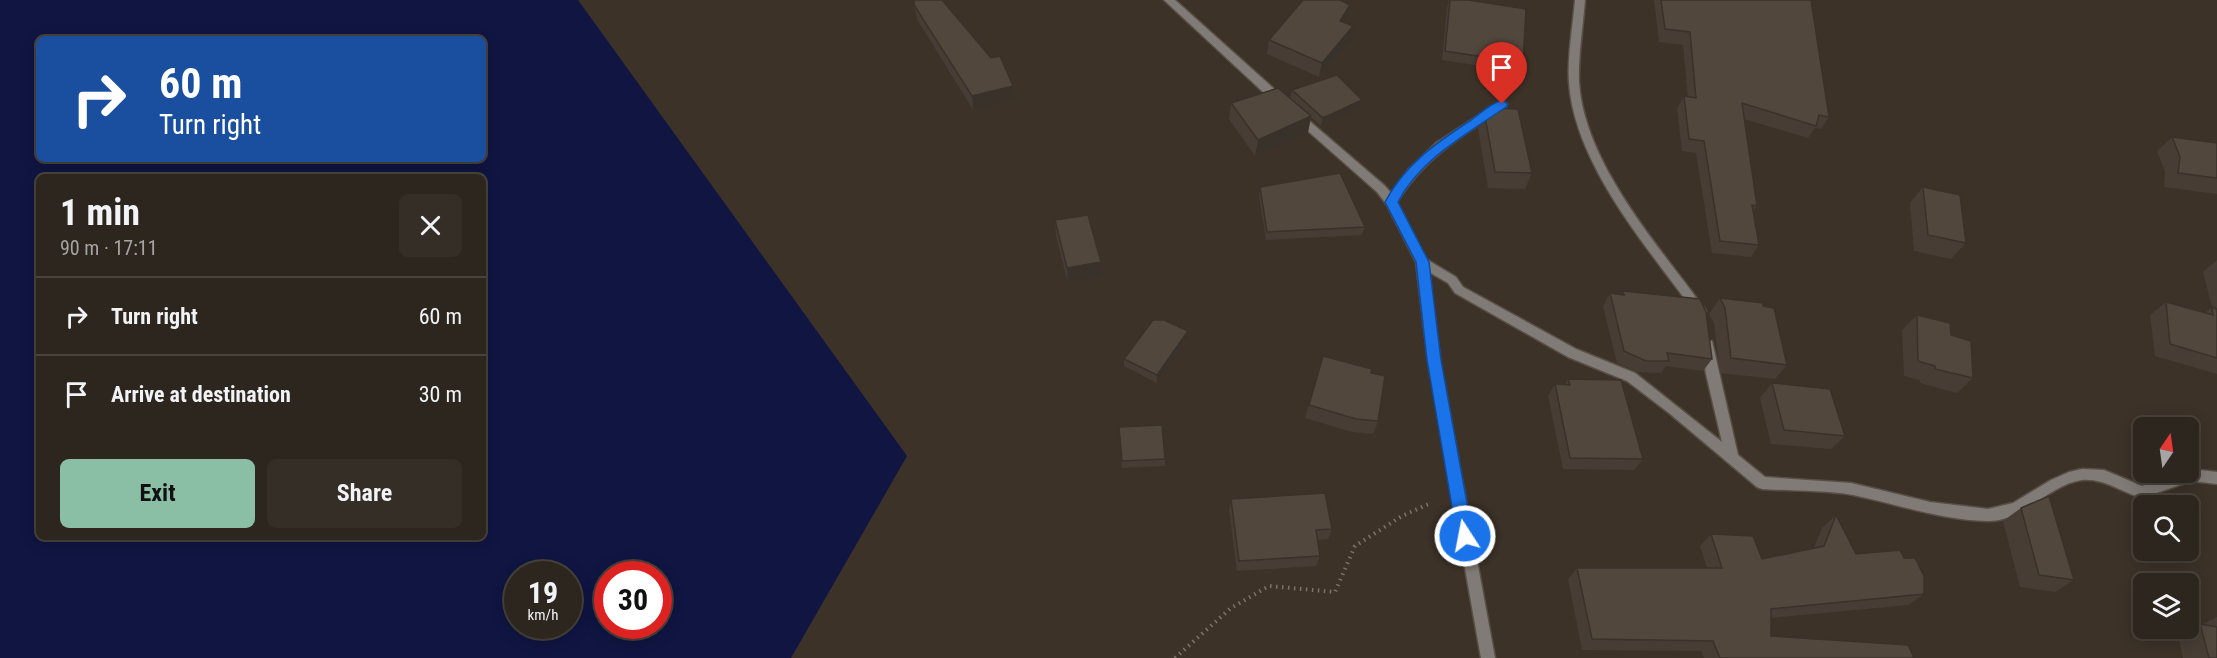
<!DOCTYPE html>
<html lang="en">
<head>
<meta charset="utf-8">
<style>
	:root { --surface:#2d261e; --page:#352e27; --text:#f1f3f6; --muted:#a7a5a4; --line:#48433c; --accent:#8abfa5 }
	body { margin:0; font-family:"Roboto Condensed",sans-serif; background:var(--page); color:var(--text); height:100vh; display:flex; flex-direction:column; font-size:22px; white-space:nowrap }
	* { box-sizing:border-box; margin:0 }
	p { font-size:20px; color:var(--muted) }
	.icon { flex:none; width:33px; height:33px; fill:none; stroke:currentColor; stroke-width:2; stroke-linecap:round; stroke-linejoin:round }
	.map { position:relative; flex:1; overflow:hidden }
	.sheet { position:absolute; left:36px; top:174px; width:450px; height:366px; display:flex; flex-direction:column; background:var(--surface); border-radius:9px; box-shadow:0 3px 15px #0003,0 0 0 2px var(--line) }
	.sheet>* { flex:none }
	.guide { position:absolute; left:36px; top:36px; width:450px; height:126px; border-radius:9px; box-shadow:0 3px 15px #0003,0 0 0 2px var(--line); background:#1a4fa0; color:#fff; overflow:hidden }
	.needle { width:39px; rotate:13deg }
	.tools { position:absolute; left:2133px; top:417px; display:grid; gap:12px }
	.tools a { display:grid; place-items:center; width:66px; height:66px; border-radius:9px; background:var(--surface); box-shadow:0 3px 15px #0003,0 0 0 2px var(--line); font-size:30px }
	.speed { position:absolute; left:504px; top:561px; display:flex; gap:12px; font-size:30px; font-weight:700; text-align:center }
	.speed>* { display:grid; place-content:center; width:78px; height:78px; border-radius:50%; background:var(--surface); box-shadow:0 3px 15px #0003,0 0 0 2px var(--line); line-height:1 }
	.speed small { font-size:15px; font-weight:400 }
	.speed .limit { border:9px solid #d22; background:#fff; color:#111 }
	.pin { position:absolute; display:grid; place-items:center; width:51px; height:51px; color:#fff; margin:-62px -26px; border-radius:50% 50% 50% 0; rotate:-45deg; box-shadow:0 0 6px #0007 }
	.pin .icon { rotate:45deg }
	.me { position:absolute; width:66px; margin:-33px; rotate:349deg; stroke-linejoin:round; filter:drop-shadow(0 0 4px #0008) }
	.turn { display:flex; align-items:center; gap:21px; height:126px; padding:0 24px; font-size:27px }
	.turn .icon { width:78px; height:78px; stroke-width:2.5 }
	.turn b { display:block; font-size:42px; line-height:51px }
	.round { display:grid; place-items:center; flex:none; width:63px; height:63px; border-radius:9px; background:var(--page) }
	.overview { display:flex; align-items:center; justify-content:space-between; height:102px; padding:0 24px }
	h1 { font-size:36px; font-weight:700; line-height:45px }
	.button { display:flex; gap:12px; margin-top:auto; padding:12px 24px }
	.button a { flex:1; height:69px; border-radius:9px; background:var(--accent); color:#111; font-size:24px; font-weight:700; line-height:69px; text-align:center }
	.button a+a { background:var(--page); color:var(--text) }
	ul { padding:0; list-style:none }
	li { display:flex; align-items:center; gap:18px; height:78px; padding:0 24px; border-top:2px solid var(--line) }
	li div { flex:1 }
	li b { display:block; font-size:22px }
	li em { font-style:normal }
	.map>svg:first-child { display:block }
	.water { fill:#101542; fill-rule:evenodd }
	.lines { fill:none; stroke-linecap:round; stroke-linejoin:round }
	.street-casing { stroke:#584f46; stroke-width:3 }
	.path { stroke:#7d746c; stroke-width:4; stroke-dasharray:1.5 4.5; stroke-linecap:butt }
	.street { fill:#807b76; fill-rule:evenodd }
	.wall { fill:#473d34 }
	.shaded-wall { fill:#39322b }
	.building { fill:#52473d; stroke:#39322b; stroke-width:1.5 }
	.route { fill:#1a73e8; stroke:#114b97; stroke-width:1.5 }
</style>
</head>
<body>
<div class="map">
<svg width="2217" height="658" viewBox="0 0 2217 658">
	<rect width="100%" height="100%" fill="#3c3228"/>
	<!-- water -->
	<path class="water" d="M0,0H578L907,456L791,658H0ZM39,39H483V159H39ZM39,177H483V537H39ZM518,574H568V626H518ZM608,574H658V626H608Z"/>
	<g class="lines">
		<!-- street casing -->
		<g class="street-casing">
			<g id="street">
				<polygon points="1164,0 1175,0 1283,97 1284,100 1283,103 1275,103"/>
				<path d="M1575,0H1585C1583,26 1578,57 1579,82C1584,163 1658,245 1704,308L1706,311L1704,314H1696C1649,249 1575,166 1569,83C1567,58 1573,25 1575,0Z"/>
				<path d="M1502,100L1507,104L1506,107C1464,134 1423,159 1397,202L1426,259L1456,277L1463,287L1576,349L1635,373L1722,442L1706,374L1702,345L1704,341H1712L1738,455L1765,477L1851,483L1930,502L1988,509L2013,503L2051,480L2069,472L2082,469L2104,470L2142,486L2181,472H2188L2191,469L2217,472V484L2191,481L2142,498C2121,492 2104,478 2082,480C2047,485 2025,522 1987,521C1941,520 1897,504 1853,495C1824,490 1792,491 1762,489L1757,487L1669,413L1627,381L1568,357L1455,293L1448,283L1429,272L1440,360L1495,658H1481L1428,360L1416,262L1387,205L1377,192L1291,116L1292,113H1300L1385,186L1391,193L1409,169L1436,143Z"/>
			</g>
		</g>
		<!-- path -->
		<polyline class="path" points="1175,658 1231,608 1269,586 1335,592 1355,546 1402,516 1431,503"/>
		<!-- street -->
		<use href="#street" class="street"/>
	</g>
	<!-- wall -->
	<g class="wall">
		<polygon points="1449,0 1468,0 1523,63 1520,72 1442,60 1447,7"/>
		<polygon points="1654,0 1811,0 1829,117 1821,129 1815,128 1808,138 1744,119 1757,206 1753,211 1759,245 1751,257 1712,253 1696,153 1682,151 1677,109 1684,96 1688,97 1683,45 1659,42"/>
		<polygon points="914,5 1013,86 1015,99 973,110 917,19"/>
		<polygon points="1350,5 1347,19 1344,23 1350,41 1319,77 1267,54 1269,40"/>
		<polygon points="1292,90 1362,100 1360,109 1321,126 1311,117 1308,132 1255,156 1229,119 1231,103 1290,98"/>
		<polygon points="1484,111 1532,173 1525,189 1488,188 1478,128"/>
		<polygon points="2172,137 2217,143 2217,194 2164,187 2165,171 2157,151"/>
		<polygon points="1260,187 1365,227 1362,235 1266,240 1259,196"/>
		<polygon points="1923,187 1966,243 1951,259 1914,251 1910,203"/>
		<polygon points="1055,220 1101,262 1101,277 1068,283 1056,236"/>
		<polygon points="2217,260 2217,374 2155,356 2150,315 2166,302 2205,313 2212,307 2203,272"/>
		<polygon points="1623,291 1712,359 1703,371 1666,366 1661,373 1638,372 1617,363 1603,306 1610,293 1621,295"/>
		<polygon points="1720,298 1763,306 1787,365 1775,379 1720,373 1714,323 1709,314"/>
		<polygon points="1917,315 1951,335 1973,378 1957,393 1920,383 1920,380 1904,376 1902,330"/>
		<polygon points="1187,339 1157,383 1124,366 1124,359"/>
		<polygon points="1323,356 1371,373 1378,421 1373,434 1352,432 1305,418"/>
		<polygon points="1568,379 1643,459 1634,470 1563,469 1548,396 1555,384 1564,385"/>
		<polygon points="1772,383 1845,436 1831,449 1771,444 1760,398"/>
		<polygon points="1119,427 1165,459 1165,466 1122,468"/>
		<polygon points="1231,499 1332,529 1328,539 1317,540 1320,556 1316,566 1237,571 1229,510"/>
		<polygon points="2021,508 2074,580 2055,592 2020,587 2003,521"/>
		<polygon points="1836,515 1856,554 1924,594 1908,605 1771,618 1771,636 1914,658 1704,658 1701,651 1582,650 1568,579 1577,568 1707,568 1700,546 1711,534 1762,559 1814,548 1822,528"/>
		<polygon points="2217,617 2217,658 2183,658 2178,635 2200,624 2203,624"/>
	</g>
	<!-- shaded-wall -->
	<g class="shaded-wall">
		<polygon points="1350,5 1347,19 1337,35 1340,21"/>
		<polygon points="1353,26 1350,41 1319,77 1322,63"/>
		<polygon points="1013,86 1015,99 973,110 972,96"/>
		<polygon points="1362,100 1360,109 1321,126 1323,118"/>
		<polygon points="1311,116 1308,132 1255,156 1258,140"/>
		<polygon points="1101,262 1101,277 1068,283 1067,268"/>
		<polygon points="1188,331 1187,339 1157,383 1157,375"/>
	</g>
	<!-- building -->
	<g class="building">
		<polygon points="914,0 942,0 991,58 1000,56 1013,86 972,96 914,5"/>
		<polygon points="1303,0 1340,0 1350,5 1340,21 1353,26 1322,63 1269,40"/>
		<polygon points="1450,0 1468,0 1526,9 1523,63 1445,51"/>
		<polygon points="1661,0 1811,0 1829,117 1819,115 1816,126 1742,103 1757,206 1752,205 1759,245 1720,241 1704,141 1689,139 1684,96 1696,98 1690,32 1665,29"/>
		<polygon points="1337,75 1362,100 1323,118 1292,90"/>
		<polygon points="1278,88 1311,116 1258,140 1231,103"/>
		<polygon points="1489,108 1518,109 1532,173 1495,172 1484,111"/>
		<polygon points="2172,137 2217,143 2217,178 2178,173 2180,157"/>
		<polygon points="1340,173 1365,227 1267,232 1260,187"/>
		<polygon points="1923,187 1960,195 1966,243 1928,235"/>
		<polygon points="1088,215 1101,262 1067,268 1055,220"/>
		<polygon points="1623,291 1700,299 1706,312 1712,359 1667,353 1669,361 1646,361 1624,351 1610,293 1624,295"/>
		<polygon points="1720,298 1763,303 1763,306 1774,308 1787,365 1731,358 1725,308"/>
		<polygon points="2166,302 2213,315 2212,307 2217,309 2217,358 2170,344"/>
		<polygon points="1917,315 1950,323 1951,335 1971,341 1973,378 1935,369 1935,366 1918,361"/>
		<polygon points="1153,320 1164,320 1188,331 1157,375 1124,359"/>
		<polygon points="1323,356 1372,369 1371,373 1385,376 1378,421 1356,419 1309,405"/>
		<polygon points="1568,379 1621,380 1643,459 1570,458 1555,384 1570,385"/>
		<polygon points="1772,383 1830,389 1845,436 1784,430"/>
		<polygon points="1162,425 1165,459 1122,461 1119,427"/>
		<polygon points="1325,493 1332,529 1316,530 1320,556 1239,561 1231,499"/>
		<polygon points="2049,496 2074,580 2039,575 2021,508"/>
		<polygon points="1836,515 1856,554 1900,550 1904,558 1915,558 1924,576 1924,594 1771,609 1771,636 1908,645 1914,658 1720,658 1713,641 1592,639 1577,568 1722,568 1711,534 1753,536 1762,559 1824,546"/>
		<polygon points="2200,624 2217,627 2217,658 2209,658"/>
	</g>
	<!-- route -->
	<path class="route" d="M1502,100L1508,104L1506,107C1467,134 1420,159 1398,202L1429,262L1441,360L1473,536L1470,541L1465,543L1459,541L1457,536L1427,360L1416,262L1385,202C1405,164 1436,143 1471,120C1481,113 1491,103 1502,100Z"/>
</svg>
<div class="tools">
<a><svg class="needle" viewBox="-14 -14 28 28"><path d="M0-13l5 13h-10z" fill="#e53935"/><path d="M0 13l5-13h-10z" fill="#a7a5a4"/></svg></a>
<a><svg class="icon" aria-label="search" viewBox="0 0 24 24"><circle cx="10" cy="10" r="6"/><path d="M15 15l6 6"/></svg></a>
<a><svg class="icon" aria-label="layers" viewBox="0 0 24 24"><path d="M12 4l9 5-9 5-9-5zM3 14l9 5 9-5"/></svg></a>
</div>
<div class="speed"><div>19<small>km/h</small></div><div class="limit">30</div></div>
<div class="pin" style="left:1502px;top:104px;background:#d93025"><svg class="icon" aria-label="arrive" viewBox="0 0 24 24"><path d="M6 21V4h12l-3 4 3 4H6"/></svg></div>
<svg class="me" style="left:1465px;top:536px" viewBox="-20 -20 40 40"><circle r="17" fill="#1a73e8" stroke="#fff" stroke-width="3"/><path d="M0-11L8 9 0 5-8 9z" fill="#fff"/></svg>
<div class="guide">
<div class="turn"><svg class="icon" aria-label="right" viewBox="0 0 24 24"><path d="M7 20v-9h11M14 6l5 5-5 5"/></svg><div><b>60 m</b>Turn right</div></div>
</div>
<section class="sheet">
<div class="overview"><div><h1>1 min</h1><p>90 m · 17:11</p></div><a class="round"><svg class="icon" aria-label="close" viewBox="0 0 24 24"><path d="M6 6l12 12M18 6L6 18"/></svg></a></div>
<ul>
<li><svg class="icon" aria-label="right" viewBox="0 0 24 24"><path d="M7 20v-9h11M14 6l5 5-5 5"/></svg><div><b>Turn right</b></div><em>60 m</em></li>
<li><svg class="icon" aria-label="arrive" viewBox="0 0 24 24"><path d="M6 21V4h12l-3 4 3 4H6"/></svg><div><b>Arrive at destination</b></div><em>30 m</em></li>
</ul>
<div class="button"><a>Exit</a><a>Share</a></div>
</section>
</div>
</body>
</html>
